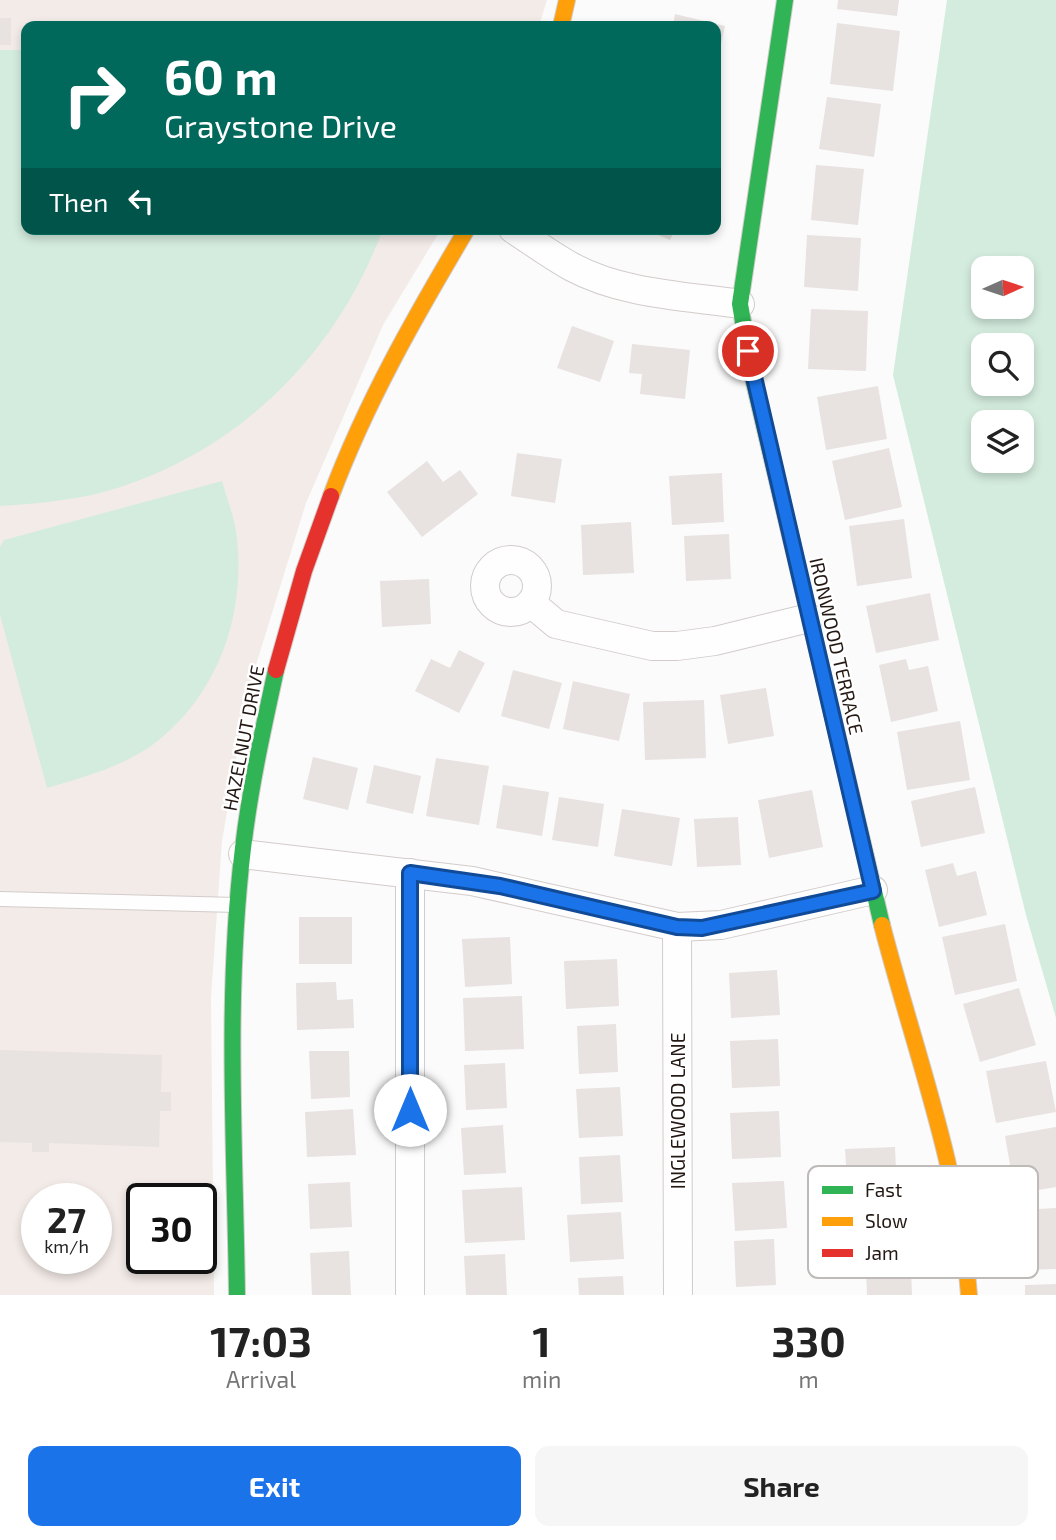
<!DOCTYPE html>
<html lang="en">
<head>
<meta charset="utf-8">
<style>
	:root { --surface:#fff; --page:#f6f6f6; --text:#222; --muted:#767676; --accent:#1a73e8 }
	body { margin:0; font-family:"Exo 2",sans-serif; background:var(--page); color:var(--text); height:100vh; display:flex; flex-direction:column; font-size:26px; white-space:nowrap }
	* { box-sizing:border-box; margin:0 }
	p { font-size:23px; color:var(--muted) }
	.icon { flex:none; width:38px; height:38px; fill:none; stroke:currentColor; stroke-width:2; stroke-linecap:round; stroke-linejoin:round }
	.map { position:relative; height:1295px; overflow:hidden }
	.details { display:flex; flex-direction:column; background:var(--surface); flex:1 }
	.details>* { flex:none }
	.hud { position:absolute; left:21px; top:21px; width:700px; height:214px; border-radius:14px; box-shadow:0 4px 10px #0003; background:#00695c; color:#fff; overflow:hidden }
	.needle { width:46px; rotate:87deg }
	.fabs { position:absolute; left:971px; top:256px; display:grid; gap:14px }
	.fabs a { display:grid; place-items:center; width:63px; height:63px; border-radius:14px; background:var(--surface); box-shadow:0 4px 10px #0003; font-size:35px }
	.speed { position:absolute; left:21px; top:1183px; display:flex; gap:14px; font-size:35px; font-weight:700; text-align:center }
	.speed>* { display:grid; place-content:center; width:91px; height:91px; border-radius:50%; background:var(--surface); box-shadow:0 4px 10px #0003; line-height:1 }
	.speed small { font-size:18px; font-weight:400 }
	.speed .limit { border:4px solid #111; border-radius:10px; background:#fff; color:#111 }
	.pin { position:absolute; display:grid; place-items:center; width:60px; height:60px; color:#fff; margin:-30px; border:4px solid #fff; border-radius:50%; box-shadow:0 2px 7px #0007 }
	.me { position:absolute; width:77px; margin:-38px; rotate:0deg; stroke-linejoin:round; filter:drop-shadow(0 0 5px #0008) }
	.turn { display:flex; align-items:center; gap:24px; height:147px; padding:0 28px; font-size:32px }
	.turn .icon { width:91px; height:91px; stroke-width:2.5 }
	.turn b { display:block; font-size:49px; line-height:60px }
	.then { display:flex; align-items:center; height:66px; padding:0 28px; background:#0003; gap:14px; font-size:26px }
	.eta { display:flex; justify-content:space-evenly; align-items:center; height:119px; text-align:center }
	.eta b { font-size:42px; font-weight:700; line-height:49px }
	.action { display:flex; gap:14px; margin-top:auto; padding:14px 28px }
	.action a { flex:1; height:80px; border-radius:14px; background:var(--accent); color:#fff; font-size:28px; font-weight:700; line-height:80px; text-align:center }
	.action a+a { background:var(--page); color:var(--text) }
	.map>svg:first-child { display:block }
	.education { fill:#f3ebe7; fill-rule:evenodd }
	.green { fill:#d4ecde; fill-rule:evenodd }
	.building { fill:#e8e2e1 }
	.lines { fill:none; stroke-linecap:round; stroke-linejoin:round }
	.lane-casing { stroke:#d2ccca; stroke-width:16 }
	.street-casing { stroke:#d2ccca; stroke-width:30 }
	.fast-casing { stroke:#d2ccca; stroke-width:18 }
	.slow-casing { stroke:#d2ccca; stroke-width:18 }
	.jam-casing { stroke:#d2ccca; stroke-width:18 }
	.lane { stroke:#fefefe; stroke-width:14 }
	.street { stroke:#fefefe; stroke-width:28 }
	.fast { stroke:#30b455; stroke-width:16 }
	.slow { stroke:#ff9f0a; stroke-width:16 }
	.jam { stroke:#e5322d; stroke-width:16 }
	.route-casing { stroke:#114b97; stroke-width:18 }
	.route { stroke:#1a73e8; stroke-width:12 }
	.labels { text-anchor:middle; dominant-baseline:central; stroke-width:5; stroke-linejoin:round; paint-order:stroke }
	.street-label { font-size:19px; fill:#231813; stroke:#fff }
	.key { fill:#fff; stroke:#bdbab8; stroke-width:2 }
	.key-label { font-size:19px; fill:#231813 }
</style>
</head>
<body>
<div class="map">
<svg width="1056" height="1295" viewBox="0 0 1056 1295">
	<rect width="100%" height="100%" fill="#fbfbfb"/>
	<!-- education -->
	<path class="education" d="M0,0H547L539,26H26V229H441L383,325L306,503L247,694L222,841L211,997L214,1295H0ZM37,1199H96V1258H37ZM142,1199H201V1258H142Z"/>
	<!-- green -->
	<g class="green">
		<path d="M947,0H1056V1018L1026,915L893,375ZM984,268H1022V306H984ZM984,345H1022V383H984ZM984,422H1022V460H984Z"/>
		<path d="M0,50H26V229H383C335,359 231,459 96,494C65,501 32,504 0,506Z"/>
		<path d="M222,481C227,499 235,519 237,538C245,614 220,689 160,739C129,765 85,777 47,788L0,615V547L4,540Z"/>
	</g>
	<!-- building -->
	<g class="building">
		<polygon points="838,0 899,0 897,16 837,9"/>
		<polygon points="675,14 725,26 717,62 716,26 673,26"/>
		<rect x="0" y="18" width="11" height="27"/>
		<polygon points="837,23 900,31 893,91 830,84"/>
		<polygon points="827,97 881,104 874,157 819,149"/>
		<polygon points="816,165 864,169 858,225 811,220"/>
		<polygon points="644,229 675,229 670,240"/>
		<polygon points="807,235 861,238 858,291 804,287"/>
		<polygon points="811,309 868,311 866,371 808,369"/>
		<polygon points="572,326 614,341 600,382 557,368"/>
		<polygon points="632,344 690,350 685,399 640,394 642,374 629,373"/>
		<polygon points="878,386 887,439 826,450 817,397"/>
		<polygon points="889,448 902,507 845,520 832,461"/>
		<polygon points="517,453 562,459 555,503 511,496"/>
		<polygon points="427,461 443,482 460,470 478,494 422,537 387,492"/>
		<polygon points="722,473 724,522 672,525 669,476"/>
		<polygon points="904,519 912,578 857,586 849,526"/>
		<polygon points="631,522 634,573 583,575 581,525"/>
		<polygon points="729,534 731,579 686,581 684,536"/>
		<polygon points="429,579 431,624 382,627 380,581"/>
		<polygon points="930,593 939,640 876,653 866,606"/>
		<polygon points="459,650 485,663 459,713 415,691 431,659 450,668"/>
		<polygon points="906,659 909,670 928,666 938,711 891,722 879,665"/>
		<polygon points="513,670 562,683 549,729 501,716"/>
		<polygon points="573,681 630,694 619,741 563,729"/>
		<polygon points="766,688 774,736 728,744 720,695"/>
		<polygon points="704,700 706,758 645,760 643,702"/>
		<polygon points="960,721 970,780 907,790 897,732"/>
		<polygon points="313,757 358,768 348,810 303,799"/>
		<polygon points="436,758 489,766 479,825 426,816"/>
		<polygon points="374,765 421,776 413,814 366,803"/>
		<polygon points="503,785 549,792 542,836 496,828"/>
		<polygon points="975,787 985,833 921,847 911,801"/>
		<polygon points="812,790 823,847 769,858 758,800"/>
		<polygon points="559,797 604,804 598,847 552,840"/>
		<polygon points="622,809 680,818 672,866 614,856"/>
		<polygon points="738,817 741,865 697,867 694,819"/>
		<polygon points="953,863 957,876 976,871 987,915 939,927 925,870"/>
		<rect x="299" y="917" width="53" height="47"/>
		<polygon points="1005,924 1017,981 955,995 942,937"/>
		<polygon points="510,937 512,984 465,987 462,939"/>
		<polygon points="617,959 619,1006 566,1009 564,961"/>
		<polygon points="777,970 780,1015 731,1018 729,973"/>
		<polygon points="336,982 337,1000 353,999 354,1028 297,1030 296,983"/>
		<polygon points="1019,988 1036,1045 980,1062 963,1004"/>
		<polygon points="522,996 524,1049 465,1051 463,998"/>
		<polygon points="616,1024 618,1072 579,1074 577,1026"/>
		<polygon points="778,1039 780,1086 732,1088 730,1041"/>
		<polygon points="0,1050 162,1055 161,1092 171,1092 171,1111 160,1111 159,1147 49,1143 49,1152 32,1152 32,1143 0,1142"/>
		<polygon points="309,1051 349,1051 350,1097 311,1099"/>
		<polygon points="1046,1061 1056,1112 996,1123 986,1071"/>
		<polygon points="505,1063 507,1108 466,1110 464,1065"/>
		<polygon points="620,1087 623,1136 579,1138 576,1089"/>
		<polygon points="353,1109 356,1155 307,1157 305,1112"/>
		<polygon points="779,1111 781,1157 732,1159 730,1113"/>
		<polygon points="503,1125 506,1173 464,1175 461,1128"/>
		<polygon points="1056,1127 1056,1187 1015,1194 1005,1136"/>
		<polygon points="895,1147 897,1193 848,1196 845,1149"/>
		<polygon points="620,1155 623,1202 581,1204 579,1157"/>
		<polygon points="784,1181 787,1228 735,1231 732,1183"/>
		<polygon points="350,1182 352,1227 310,1229 308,1184"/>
		<polygon points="522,1187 525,1240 465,1243 462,1190"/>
		<polygon points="1056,1208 1056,1269 1021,1270 1018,1210"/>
		<polygon points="621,1212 624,1259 570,1262 567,1215"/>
		<polygon points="774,1239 776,1285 736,1287 734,1241"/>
		<polygon points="349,1251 351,1295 312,1295 310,1253"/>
		<polygon points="505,1254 507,1295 466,1295 464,1256"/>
		<polygon points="911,1268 912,1295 867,1295 866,1270"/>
		<polygon points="623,1276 624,1295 579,1295 578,1278"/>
		<polygon points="1056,1284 1056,1295 1025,1295 1025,1285"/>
	</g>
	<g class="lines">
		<!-- lane casing -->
		<g class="lane-casing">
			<polyline id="lane" points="0,899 237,905"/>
		</g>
		<!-- street casing -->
		<g class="street-casing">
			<g id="street">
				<path d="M513,229C533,242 552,256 572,267C622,294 685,296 740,304"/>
				<circle cx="511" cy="586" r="26"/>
				<polyline points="531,603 556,624 652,646 677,646 715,641 809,618"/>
				<polyline points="243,854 472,881 677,927 721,925 873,890"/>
				<polyline points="410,873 410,1295"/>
				<polyline points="677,927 678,1295"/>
			</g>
		</g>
		<!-- fast casing -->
		<g class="fast-casing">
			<g id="fast">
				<polyline points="785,0 740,304 752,374 882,925"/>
				<path d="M237,1295C235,1146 225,996 243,848C250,788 263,729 276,670"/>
			</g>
		</g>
		<!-- slow casing -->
		<g class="slow-casing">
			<g id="slow">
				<polyline points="561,26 567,0"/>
				<path d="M331,496C366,402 416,315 467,229"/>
				<path d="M882,925C914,1049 959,1166 969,1295"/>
			</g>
		</g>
		<!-- jam casing -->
		<g class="jam-casing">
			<polyline id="jam" points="276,670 304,571 331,496"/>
		</g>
		<!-- lane -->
		<use href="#lane" class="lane"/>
		<!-- street -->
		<use href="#street" class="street"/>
		<!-- fast -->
		<use href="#fast" class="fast"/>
		<!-- slow -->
		<use href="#slow" class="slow"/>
		<!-- jam -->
		<use href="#jam" class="jam"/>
	</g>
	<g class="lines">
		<!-- route casing -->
		<g class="route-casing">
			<polyline id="route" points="410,1110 410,873 500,886 677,927 702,928 873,891 748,351"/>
		</g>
		<!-- route -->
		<use href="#route" class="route"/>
	</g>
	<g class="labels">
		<!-- street labels -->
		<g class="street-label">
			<text transform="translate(837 646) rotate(77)">IRONWOOD TERRACE</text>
			<text transform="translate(243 738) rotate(-79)">HAZELNUT DRIVE</text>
			<text transform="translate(677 1111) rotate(-90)">INGLEWOOD LANE</text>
		</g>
	</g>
	<!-- legend -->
	<rect x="808" y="1166" width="230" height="112" rx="10" class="key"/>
	<rect x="822" y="1186" width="31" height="8" fill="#30b455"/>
	<rect x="822" y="1217" width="31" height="9" fill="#ff9f0a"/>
	<rect x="822" y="1249" width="31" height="8" fill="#e5322d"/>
	<g class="key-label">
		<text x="865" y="1197">Fast</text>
		<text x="865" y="1228">Slow</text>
		<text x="865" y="1260">Jam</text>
	</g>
</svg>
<div class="fabs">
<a><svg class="needle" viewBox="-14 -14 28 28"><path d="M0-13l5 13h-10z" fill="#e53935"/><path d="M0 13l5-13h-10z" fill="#767676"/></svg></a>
<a><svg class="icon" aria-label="search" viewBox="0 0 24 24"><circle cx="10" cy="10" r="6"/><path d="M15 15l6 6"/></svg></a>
<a><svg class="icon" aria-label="layers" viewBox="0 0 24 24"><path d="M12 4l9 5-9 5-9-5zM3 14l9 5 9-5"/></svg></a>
</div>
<div class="speed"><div>27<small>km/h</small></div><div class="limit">30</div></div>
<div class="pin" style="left:748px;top:351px;background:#d93025"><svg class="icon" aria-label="arrive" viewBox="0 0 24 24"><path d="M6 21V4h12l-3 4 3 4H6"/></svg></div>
<svg class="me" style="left:410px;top:1110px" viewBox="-20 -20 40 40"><circle r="19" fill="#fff"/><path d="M0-13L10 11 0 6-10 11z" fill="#1a73e8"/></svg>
<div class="hud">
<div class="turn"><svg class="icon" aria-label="right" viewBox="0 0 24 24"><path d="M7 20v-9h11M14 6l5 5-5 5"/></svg><div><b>60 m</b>Graystone Drive</div></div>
<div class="then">Then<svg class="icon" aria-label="left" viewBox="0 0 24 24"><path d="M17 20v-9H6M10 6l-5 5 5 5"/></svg></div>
</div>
</div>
<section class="details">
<div class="eta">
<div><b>17:03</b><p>Arrival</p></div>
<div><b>1</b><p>min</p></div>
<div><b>330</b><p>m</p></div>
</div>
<div class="action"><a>Exit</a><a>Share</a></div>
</section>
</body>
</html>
